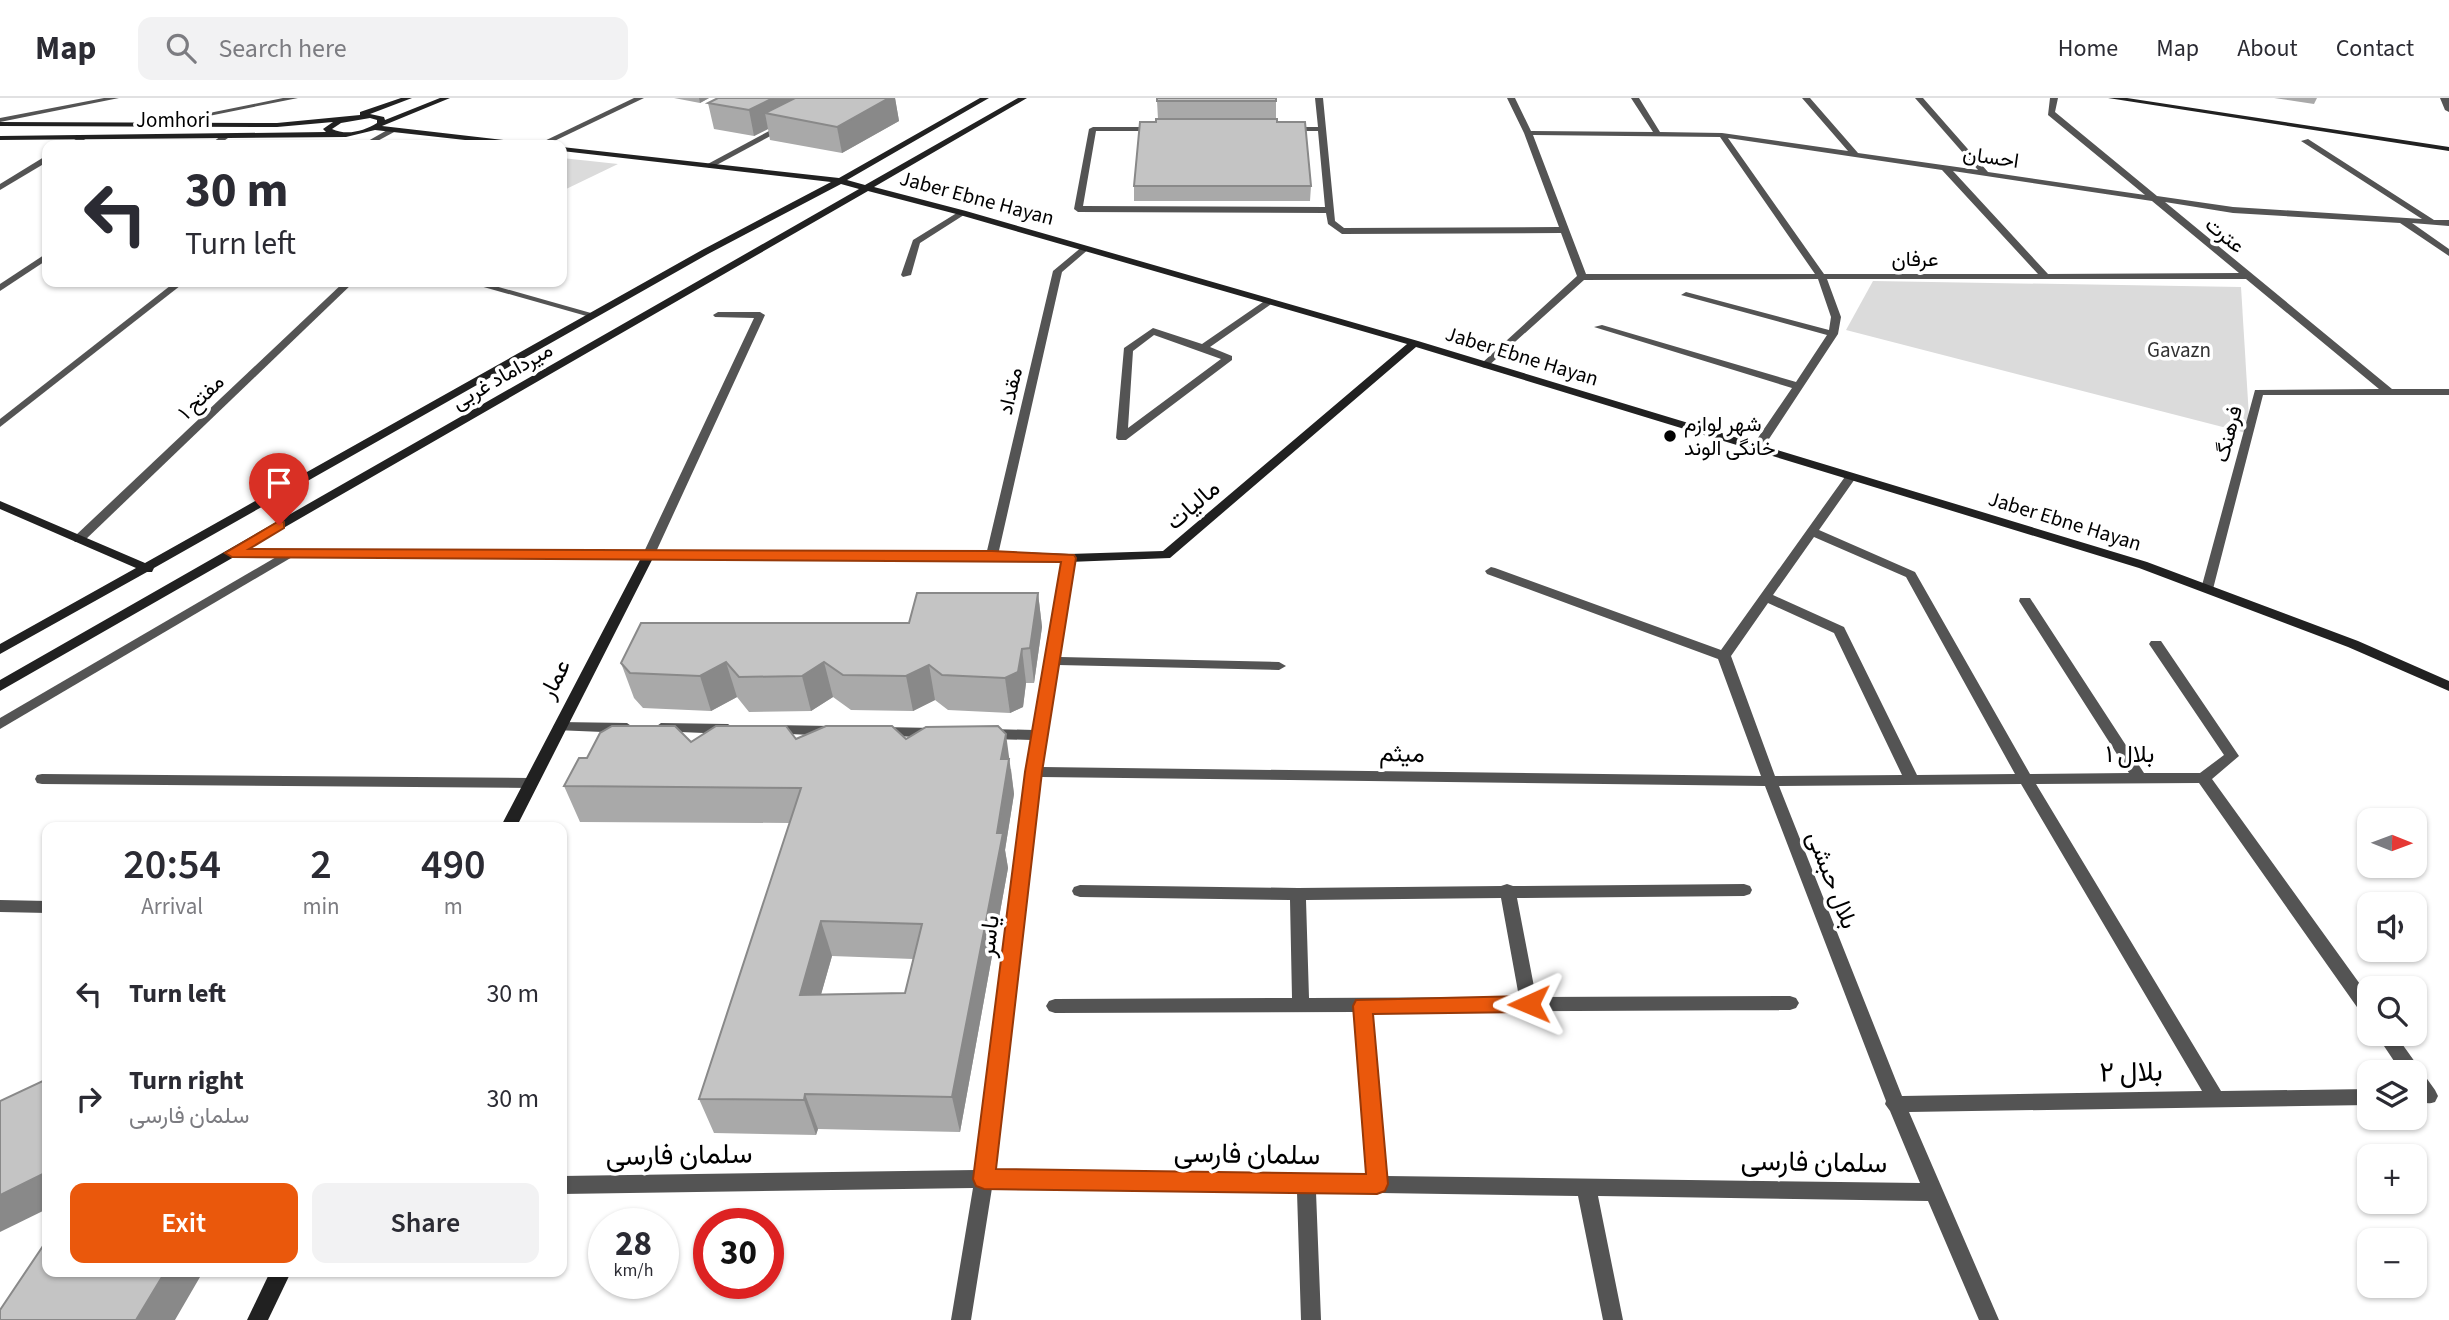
<!DOCTYPE html>
<html lang="en">
<head>
<meta charset="utf-8">
<style>
	:root { --surface:#fff; --page:#f2f2f3; --text:#2b2b33; --muted:#7c7c81; --line:#e1e1e2; --accent:#ea580c }
	body { margin:0; font-family:"Source Sans 3",Vazirmatn,sans-serif; background:var(--page); color:var(--text); height:100vh; display:flex; flex-direction:column; font-size:26px; white-space:nowrap }
	* { box-sizing:border-box; margin:0 }
	p { font-size:23px; color:var(--muted) }
	.icon { flex:none; width:38px; height:38px; fill:none; stroke:currentColor; stroke-width:2; stroke-linecap:round; stroke-linejoin:round }
	.map { position:relative; flex:1; overflow:hidden }
	.drawer { position:absolute; left:42px; top:724px; width:525px; height:455px; display:flex; flex-direction:column; background:var(--surface); border-radius:14px; box-shadow:0 2px 5px #0004 }
	.drawer>* { flex:none }
	.guide { position:absolute; left:42px; top:42px; width:525px; height:147px; border-radius:14px; box-shadow:0 2px 5px #0004; background:#fff; color:var(--text); overflow:hidden }
	.needle { width:46px; rotate:91deg }
	.fabs { position:absolute; left:2357px; top:710px; display:grid; gap:14px }
	.fabs a { display:grid; place-items:center; width:70px; height:70px; border-radius:14px; background:var(--surface); box-shadow:0 2px 5px #0004; font-size:35px }
	.speed { position:absolute; left:588px; top:1110px; display:flex; gap:14px; font-size:35px; font-weight:700; text-align:center }
	.speed>* { display:grid; place-content:center; width:91px; height:91px; border-radius:50%; background:var(--surface); box-shadow:0 2px 5px #0004; line-height:1 }
	.speed small { font-size:18px; font-weight:400 }
	.speed .limit { border:10px solid #d22; background:#fff; color:#111 }
	.pin { position:absolute; display:grid; place-items:center; width:60px; height:60px; color:#fff; margin:-72px -30px; border-radius:50% 50% 50% 0; rotate:-45deg; box-shadow:0 0 7px #0007 }
	.pin .icon { rotate:45deg }
	.me { position:absolute; width:77px; margin:-38px; rotate:269deg; stroke-linejoin:round; filter:drop-shadow(0 0 5px #0008) }
	.turn { display:flex; align-items:center; gap:24px; height:147px; padding:0 28px; font-size:32px }
	.turn .icon { width:91px; height:91px; stroke-width:2.5 }
	.turn b { display:block; font-size:49px; line-height:60px }
	.eta { display:flex; justify-content:space-evenly; align-items:center; height:119px; text-align:center }
	.eta b { font-size:42px; font-weight:600; line-height:49px }
	.cta { display:flex; gap:14px; margin-top:auto; padding:14px 28px }
	.cta a { flex:1; height:80px; border-radius:14px; background:var(--accent); color:#fff; font-size:28px; font-weight:600; line-height:80px; text-align:center }
	.cta a+a { background:var(--page); color:var(--text) }
	ul { padding:0; list-style:none }
	li { display:flex; align-items:center; gap:21px; height:105px; padding:0 28px }
	li div { flex:1 }
	li b { display:block; font-size:26px }
	li em { font-style:normal }
	header { display:flex; align-items:center; gap:42px; box-sizing:border-box; height:98px; padding:0 35px; background:var(--surface); border-bottom:2px solid var(--line) }
	header strong { font-size:33px }
	nav { display:flex; gap:38px; margin-inline-start:auto; font-size:24px }
	.search { width:490px; height:63px; background:var(--page); display:flex; align-items:center; gap:18px; box-sizing:border-box; padding:0 24px; border-radius:14px; color:var(--muted); font-size:26px }
	.map>svg:first-child { display:block }
	.green { fill:#dbdbdb }
	.lines { fill:none; stroke-linecap:round; stroke-linejoin:round }
	.street { fill:#545454; fill-rule:evenodd }
	.secondary { fill:#212121; fill-rule:evenodd }
	.wall { fill:#a9a9a9; fill-rule:evenodd }
	.shaded-wall { fill:#898989 }
	.building { fill:#c4c4c4; stroke:#898989; stroke-width:2; fill-rule:evenodd }
	.route { fill:#ea580c; stroke:#983908; stroke-width:2 }
	.poi-dot { fill:#000; stroke:#fff; stroke-width:2.5 }
	.labels { text-anchor:middle; dominant-baseline:central; stroke-width:7; stroke-linejoin:round; paint-order:stroke }
	.far-street-label { font-size:21px; fill:#000; stroke:#fff }
	.far-park-label { font-size:21px; fill:#323232; stroke:#fff }
	.far-poi-label { font-size:21px; fill:#000; stroke:#fff; text-anchor:start }
	.street-label { font-size:24px; fill:#000; stroke:#fff }
	.near-street-label { font-size:28px; fill:#000; stroke:#fff }
</style>
</head>
<body>
<header>
<strong>Map</strong>
<div class="search"><svg class="icon" aria-label="search" viewBox="0 0 24 24"><circle cx="10" cy="10" r="6"/><path d="M15 15l6 6"/></svg>Search here</div>
<nav><a>Home</a><a>Map</a><a>About</a><a>Contact</a></nav>
</header>
<div class="map">
<svg width="2449" height="1222" viewBox="0 0 2449 1222">
	<rect width="100%" height="100%" fill="#fff"/>
	<!-- green -->
	<g class="green">
		<polygon points="562,60 618,66 562,93"/>
		<polygon points="1873,183 2241,189 2250,336 1846,232"/>
	</g>
	<g class="lines">
		<!-- street -->
		<g class="street">
			<polygon points="104,0 119,0 0,24 0,20"/>
			<polygon points="283,0 298,0 154,29 150,27"/>
			<polygon points="634,0 644,0 546,47 536,47"/>
			<path d="M1315,0H1323L1335,123L1344,130L1559,129L1524,35L1507,0H1515L1531,33L1653,34L1631,0H1639L1660,34L1722,35L1848,53L1802,0H1810L1858,55L1978,72L1915,0H1923L1988,74L2145,97L2048,17L2050,0H2058L2055,14L2157,98L2233,109L2422,121L2301,43L2308,41L2434,122H2449V128L2412,125L2449,151V158L2400,125L2233,115L2165,104L2392,291H2449V297H2263L2213,491L2207,495L2201,491L2255,292L2379,291L2246,181H1827L1841,219L1838,236L1763,350L1757,353L1751,350L1792,290L1594,229L1602,227L1796,284L1827,237L1681,197L1686,194L1829,232L1831,219L1818,181L1584,182L1486,270L1482,269V265L1577,178L1561,135L1342,136L1328,126L1326,115L1078,114L1074,111L1089,31L1093,29H1159L1163,31L1159,33H1096L1083,108L1325,109L1318,33H1287L1283,31L1287,29H1318ZM1533,37L1720,39L1815,176H1586ZM1728,40L1942,72L2038,176H1824ZM1953,73L2152,103L2239,175L2048,176Z"/>
			<polygon points="2440,0 2449,0 2449,14 2445,12"/>
			<polygon points="782,26 789,28 711,70 704,68"/>
			<polygon points="389,31 396,33 370,47 361,47"/>
			<polygon points="80,38 87,40 76,47 67,47"/>
			<polygon points="221,38 228,40 218,47 209,47"/>
			<polygon points="44,59 47,59 47,64 0,92 0,86"/>
			<polygon points="960,113 967,115 920,145 911,177 903,179 901,177 913,142"/>
			<polygon points="1083,148 1090,150 1062,174 998,457 992,461 988,460 986,457 1053,173"/>
			<polygon points="47,155 47,162 0,193 0,186"/>
			<polygon points="175,184 185,184 0,329 0,321"/>
			<polygon points="344,184 354,184 83,444 75,444 73,441 75,438"/>
			<polygon points="466,184 481,184 598,217 590,219"/>
			<path d="M1266,202L1274,204L1210,249L1232,258V262L1126,342H1118L1116,340L1124,250L1153,230L1202,246ZM1154,237L1221,261L1128,330L1133,253Z"/>
			<polygon points="718,214 760,214 765,217 655,456 649,460 645,459 643,456 754,220 715,219 713,217"/>
			<path d="M1851,375L1857,378L1819,432L1915,474L2030,676L2129,675L2019,503L2020,500H2030L2144,675H2200L2224,657L2149,546L2151,543H2161L2239,658L2212,681L2370,900V921L2364,919L2199,685L2036,686L2221,993L2370,991V1007L1909,1014L1999,1222H1979L1928,1103L1598,1098L1623,1222H1603L1578,1098L1316,1094L1321,1222H1301L1297,1094L992,1090L971,1222H951L973,1090L562,1096V1078L976,1072L1032,642L990,641L983,636L990,631L1034,632L1065,457L1069,456L1075,460L1060,559L1279,564L1286,568L1279,572L1058,567L1042,669L1761,678L1718,561L1487,476L1485,473L1491,469L1495,470L1721,552L1847,376ZM1814,439L1906,479L2015,676L1917,677L1844,529L1773,497ZM1768,505L1834,535L1902,677L1775,678L1731,558ZM1041,679L1765,688L1886,1003L1885,1006L1890,1013L1920,1085L1386,1078L1372,914L1790,912L1796,910L1799,905L1796,900L1790,898L1536,899L1517,800L1744,798L1750,796L1752,792L1750,788L1744,786L1513,788L1507,786L1501,788L1298,790L1080,787L1074,789L1072,793L1074,797L1080,799L1290,802L1292,900L1055,901L1049,903L1046,908L1049,913L1055,915L1355,914L1367,1077L995,1072ZM2021,686L2202,993L1902,998L1779,688ZM1501,800L1519,899L1309,900L1306,802Z"/>
			<polygon points="290,451 294,452 296,455 294,458 0,631 0,620"/>
			<polygon points="560,624 627,625 634,630 627,635 555,632 553,629 555,626"/>
			<polygon points="661,625 728,626 735,631 728,636 656,633 654,630"/>
			<polygon points="773,627 833,628 840,633 833,638 768,635 766,632 768,629"/>
			<polygon points="881,629 935,630 942,635 935,640 876,637 874,634"/>
			<polygon points="42,676 530,680 535,681 537,685 535,689 530,690 42,686 37,685 35,681 37,677"/>
			<polygon points="0,802 47,803 47,815 0,814"/>
			<path d="M2376,936H2395L2435,992L2438,998L2435,1004C2416,1011 2415,988 2415,975H2402Z"/>
		</g>
		<!-- secondary -->
		<g class="secondary">
			<path d="M401,0H412L370,16L384,19L385,22L440,0H450L382,28L529,45L533,47H510L375,32L346,39L0,42V38L326,34L323,31L333,24L277,29L0,28V24L277,25L360,17V14ZM370,20L377,22V25C364,33 347,38 332,31L341,25Z"/>
			<path d="M980,0H989L847,82L865,87L1018,0H1027L874,89L966,113L1418,243L2147,464L2358,543L2449,583V593L2348,549L2139,470L1416,249L1170,460L1069,464L992,461L653,460L516,730H500L641,460L234,459L0,593V582L859,91L841,86L708,156L154,470L152,474H147L0,556V546L136,470L0,411V403L145,465L702,152L831,84L562,53V49L839,80ZM868,93L960,117L1407,246L1163,453L1069,456L992,453L247,451Z"/>
			<polygon points="2108,0 2127,0 2449,49 2449,53"/>
			<polygon points="270,1174 291,1174 268,1222 247,1222"/>
		</g>
	</g>
	<!-- wall -->
	<g class="wall">
		<polygon points="674,0 709,0 700,5"/>
		<polygon points="718,0 895,0 899,23 842,55 770,42 768,31 754,38 714,31 708,5"/>
		<polygon points="1276,0 1276,21 1311,88 1310,103 1134,103 1134,88 1158,21 1157,3"/>
		<polygon points="2274,0 2317,0 2314,6"/>
		<polygon points="1038,495 1042,529 1034,585 1026,585 1023,609 1010,615 948,612 935,602 913,613 851,612 833,599 811,613 749,614 737,599 711,613 643,610 634,600 621,565 909,525"/>
		<path d="M796,641H906L1011,671L1014,696L1005,752L1008,770L960,1034L818,1031L816,1037L714,1035L699,1001L790,725L580,724L564,688L587,660L691,644ZM832,858L913,861L905,895L821,896Z"/>
	</g>
	<!-- shaded-wall -->
	<g class="shaded-wall">
		<polygon points="699,0 709,0 700,5"/>
		<polygon points="773,0 813,0 765,15 768,31 754,38 749,12"/>
		<polygon points="889,0 895,0 899,23 842,55 837,29"/>
		<polygon points="1038,495 1042,529 1034,585 1030,550"/>
		<polygon points="1022,551 1026,585 1023,609 1010,615 1005,580"/>
		<polygon points="726,564 737,599 711,613 700,578"/>
		<polygon points="824,564 833,599 811,613 802,578"/>
		<polygon points="929,567 935,602 913,613 906,578"/>
		<polygon points="1006,636 1014,696 1005,752 1008,770 960,1034 952,999 997,735 1001,661"/>
		<polygon points="821,823 832,858 811,932 800,897"/>
		<polygon points="805,996 818,1031 816,1037 804,1002"/>
		<polygon points="47,1074 47,1111 0,1134 0,1097"/>
		<polygon points="165,1174 196,1174 196,1175 200,1179 175,1222 136,1222"/>
	</g>
	<!-- building -->
	<g class="building">
		<polygon points="718,0 773,0 749,12 708,5"/>
		<polygon points="795,0 889,0 837,29 765,15"/>
		<rect x="1157" y="0" width="119" height="3"/>
		<polygon points="1156,21 1277,21 1277,24 1305,24 1311,88 1134,88 1140,24 1156,24"/>
		<polygon points="917,495 1038,495 1030,550 1022,551 1018,574 1005,580 942,577 929,567 906,578 843,577 824,564 802,578 739,579 726,564 700,578 630,575 621,565 641,525 909,525"/>
		<path d="M612,628H675L691,644L716,628H786L796,641L826,628H892L906,641L926,629L998,628L1006,636L1001,661H1009L997,735H1003L952,999L805,996L804,1002L699,1001L801,690L564,688L579,660H587L600,635ZM821,823L922,826L905,895L800,897Z"/>
		<polygon points="47,981 47,1074 0,1097 0,1003"/>
		<polygon points="47,1142 47,1174 165,1174 136,1222 0,1222 0,1212"/>
	</g>
	<!-- route -->
	<polygon class="route" points="279,423 284,424 284,430 249,451 992,453 1074,457 1076,460 1042,674 996,1071 1366,1076 1353,908 1356,902 1529,898 1536,900 1539,906 1536,912 1529,914 1373,916 1388,1086 1385,1093 1377,1096 984,1091 976,1088 973,1081 1025,674 1061,464 232,459 225,455"/>
	<!-- markers -->
	<circle class="poi-dot" cx="1670" cy="338" r="7"/>
	<g class="labels">
		<!-- far-street labels -->
		<g class="far-street-label">
			<text x="173" y="22">Jomhori</text>
			<text transform="translate(1991 59) rotate(8)">احسان</text>
			<text transform="translate(977 100) rotate(15)">Jaber Ebne Hayan</text>
			<text transform="translate(2225 137) rotate(39)">عترت</text>
			<text x="1915" y="161">عرفان</text>
			<text transform="translate(1522 258) rotate(17)">Jaber Ebne Hayan</text>
			<text transform="translate(502 278) rotate(-30)">میرداماد غربی</text>
			<text transform="translate(1010 293) rotate(-77)">مقداد</text>
			<text transform="translate(201 299) rotate(-44)">مفتح ۱</text>
			<text transform="translate(2228 336) rotate(-75)">فرهنگ</text>
			<text transform="translate(2065 423) rotate(17)">Jaber Ebne Hayan</text>
		</g>
		<!-- far-park labels -->
		<g class="far-park-label">
			<text x="2179" y="252">Gavazn</text>
		</g>
		<!-- far-poi labels -->
		<g class="far-poi-label">
			<text x="1684" y="326">شهر لوازم<tspan x="1684" dy="24">خانگی الوند</tspan></text>
		</g>
		<!-- street labels -->
		<g class="street-label">
			<text transform="translate(1193 407) rotate(-41)">مالیات</text>
			<text transform="translate(555 581) rotate(-63)">عمار</text>
			<text transform="translate(1402 656) rotate(1)">میثم</text>
			<text x="2130" y="656">بلال ۱</text>
			<text transform="translate(1832 782) rotate(69)">بلال حبشی</text>
			<text transform="translate(989 838) rotate(-83)">یاسر</text>
		</g>
		<!-- near-street labels -->
		<g class="near-street-label">
			<text transform="translate(2131 974) rotate(-1)">بلال ۲</text>
			<text transform="translate(1247 1056) rotate(1)">سلمان فارسی</text>
			<text transform="translate(679 1057) rotate(-1)">سلمان فارسی</text>
			<text transform="translate(1814 1064) rotate(1)">سلمان فارسی</text>
		</g>
	</g>
</svg>
<div class="fabs">
<a><svg class="needle" viewBox="-14 -14 28 28"><path d="M0-13l5 13h-10z" fill="#e53935"/><path d="M0 13l5-13h-10z" fill="#7c7c81"/></svg></a>
<a><svg class="icon" aria-label="sound" viewBox="0 0 24 24"><path d="M4 9h4l5-4v14l-5-4H4zM17 9q2 3 0 6"/></svg></a>
<a><svg class="icon" aria-label="search" viewBox="0 0 24 24"><circle cx="10" cy="10" r="6"/><path d="M15 15l6 6"/></svg></a>
<a><svg class="icon" aria-label="layers" viewBox="0 0 24 24"><path d="M12 4l9 5-9 5-9-5zM3 14l9 5 9-5"/></svg></a>
<a>+</a>
<a>−</a>
</div>
<div class="speed"><div>28<small>km/h</small></div><div class="limit">30</div></div>
<div class="pin" style="left:279px;top:427px;background:#d93025"><svg class="icon" aria-label="arrive" viewBox="0 0 24 24"><path d="M6 21V4h12l-3 4 3 4H6"/></svg></div>
<svg class="me" style="left:1529px;top:906px" viewBox="-20 -20 40 40"><path d="M0-17L14 15 0 8-14 15z" fill="#ea580c" stroke="#fff" stroke-width="4"/></svg>
<div class="guide">
<div class="turn"><svg class="icon" aria-label="left" viewBox="0 0 24 24"><path d="M17 20v-9H6M10 6l-5 5 5 5"/></svg><div><b>30 m</b>Turn left</div></div>
</div>
<section class="drawer">
<div class="eta">
<div><b>20:54</b><p>Arrival</p></div>
<div><b>2</b><p>min</p></div>
<div><b>490</b><p>m</p></div>
</div>
<ul>
<li><svg class="icon" aria-label="left" viewBox="0 0 24 24"><path d="M17 20v-9H6M10 6l-5 5 5 5"/></svg><div><b>Turn left</b></div><em>30 m</em></li>
<li><svg class="icon" aria-label="right" viewBox="0 0 24 24"><path d="M7 20v-9h11M14 6l5 5-5 5"/></svg><div><b>Turn right</b><p>سلمان فارسی</p></div><em>30 m</em></li>
</ul>
<div class="cta"><a>Exit</a><a>Share</a></div>
</section>
</div>
</body>
</html>
